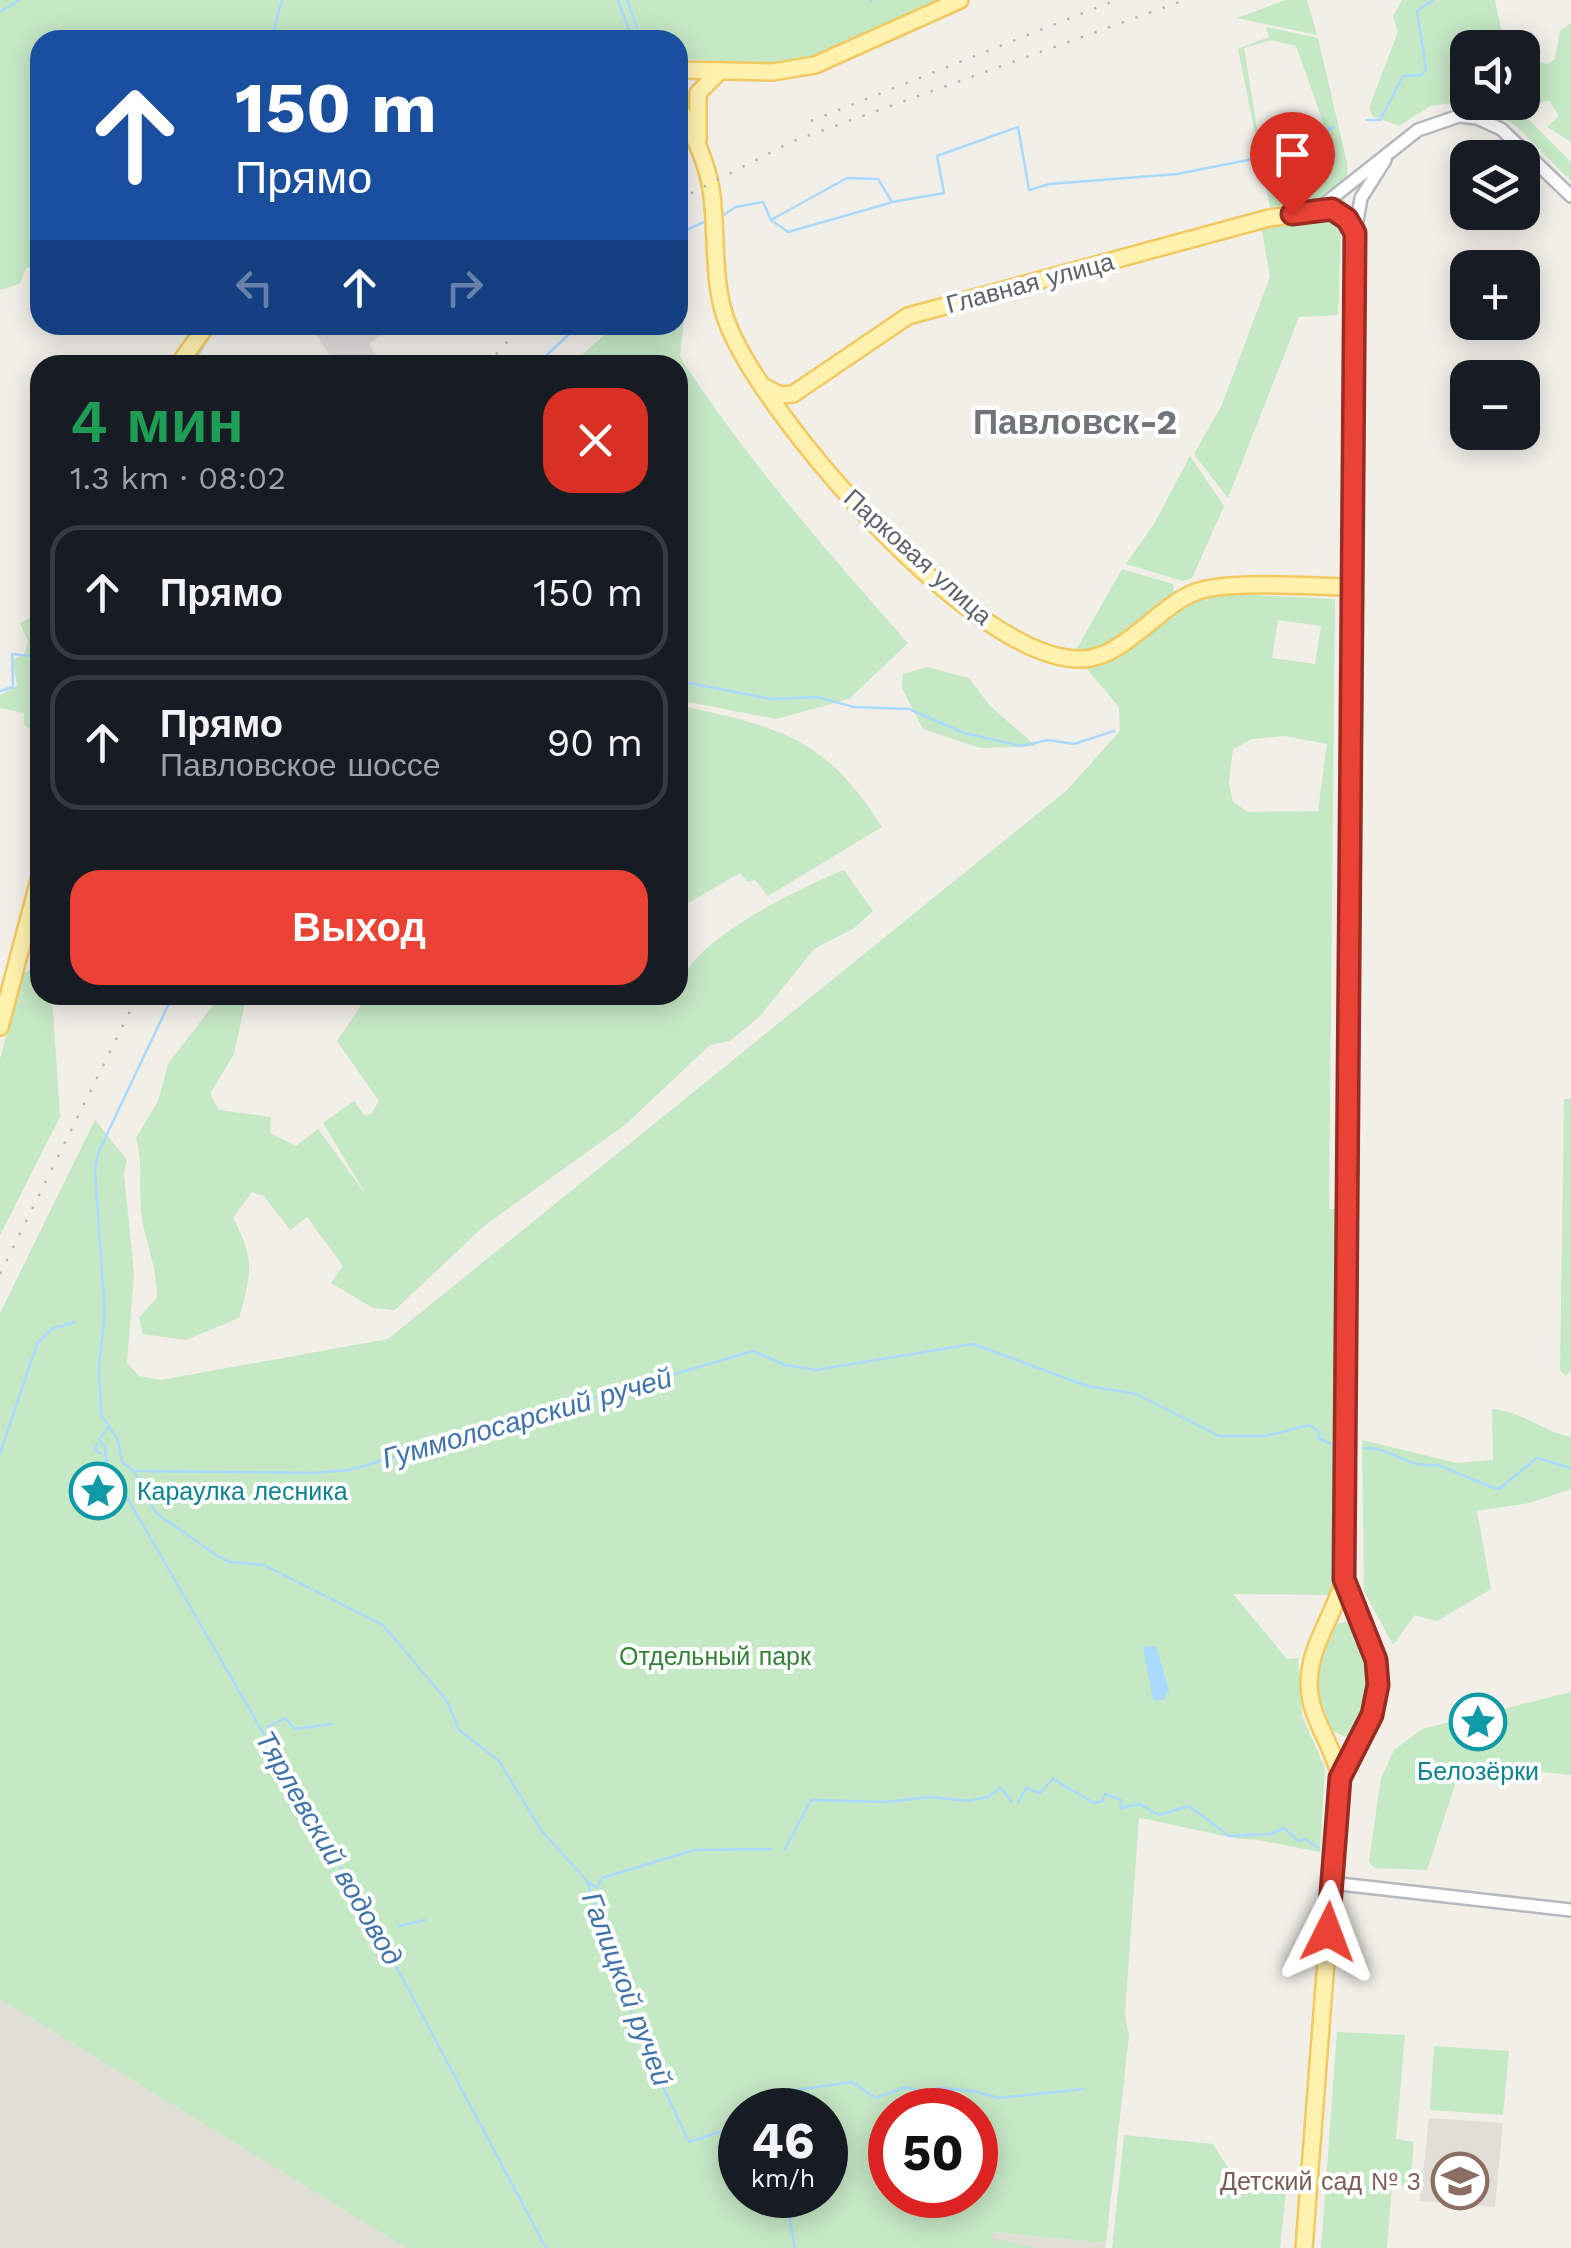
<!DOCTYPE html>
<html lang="ru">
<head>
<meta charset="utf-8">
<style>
	:root { --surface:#171b24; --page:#20242c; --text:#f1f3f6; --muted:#9ea1a6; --line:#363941; --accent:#ea4335 }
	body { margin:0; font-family:"Work Sans",sans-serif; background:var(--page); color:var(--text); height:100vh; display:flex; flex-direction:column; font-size:38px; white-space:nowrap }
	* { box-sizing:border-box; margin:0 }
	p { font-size:32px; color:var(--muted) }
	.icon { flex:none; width:55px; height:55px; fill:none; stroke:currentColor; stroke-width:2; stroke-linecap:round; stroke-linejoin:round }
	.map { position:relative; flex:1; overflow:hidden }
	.panel { position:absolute; left:30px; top:355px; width:658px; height:650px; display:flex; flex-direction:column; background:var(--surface); border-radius:30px; box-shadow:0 5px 25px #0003 }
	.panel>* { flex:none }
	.hud { position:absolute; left:30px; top:30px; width:658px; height:305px; border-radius:30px; box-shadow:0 5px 25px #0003; background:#1a4fa0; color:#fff; overflow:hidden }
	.tools { position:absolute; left:1450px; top:30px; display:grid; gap:20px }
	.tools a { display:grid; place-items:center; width:90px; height:90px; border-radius:20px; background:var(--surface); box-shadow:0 5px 25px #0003; font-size:50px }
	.speed { position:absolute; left:718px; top:2088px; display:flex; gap:20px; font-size:50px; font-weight:700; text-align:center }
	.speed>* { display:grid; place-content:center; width:130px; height:130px; border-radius:50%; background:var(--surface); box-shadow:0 5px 25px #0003; line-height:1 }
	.speed small { font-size:25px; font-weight:400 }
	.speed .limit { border:15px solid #d22; background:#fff; color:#111 }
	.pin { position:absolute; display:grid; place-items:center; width:85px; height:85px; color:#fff; margin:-102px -42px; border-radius:50% 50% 50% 0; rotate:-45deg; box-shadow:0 0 10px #0007 }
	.pin .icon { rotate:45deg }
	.me { position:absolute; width:110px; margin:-55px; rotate:3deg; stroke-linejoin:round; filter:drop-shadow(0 0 8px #0008) }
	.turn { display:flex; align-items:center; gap:35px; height:210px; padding:0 40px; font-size:45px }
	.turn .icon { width:130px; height:130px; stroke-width:2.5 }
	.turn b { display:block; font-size:70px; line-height:85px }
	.lanes { display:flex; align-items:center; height:95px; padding:0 40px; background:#0003; justify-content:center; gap:50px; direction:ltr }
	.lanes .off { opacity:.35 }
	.round { display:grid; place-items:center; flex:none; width:105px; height:105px; border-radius:30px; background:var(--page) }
	.head { display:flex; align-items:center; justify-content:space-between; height:170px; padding:0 40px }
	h1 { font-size:60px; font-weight:600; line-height:75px; color:#1e9e55 }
	.action { display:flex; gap:20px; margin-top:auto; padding:20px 40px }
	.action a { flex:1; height:115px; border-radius:30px; background:var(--accent); color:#fff; font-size:40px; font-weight:600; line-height:115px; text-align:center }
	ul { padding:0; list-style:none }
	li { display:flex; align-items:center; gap:30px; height:135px; margin:0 20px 15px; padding:0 20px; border:5px solid var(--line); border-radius:30px }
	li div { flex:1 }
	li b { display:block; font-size:38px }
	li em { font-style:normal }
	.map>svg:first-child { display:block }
	.industrial { fill:#e0deda }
	.education { fill:#e1ded6 }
	.green { fill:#c5e8c5; fill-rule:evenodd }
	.water { fill:#aadaff }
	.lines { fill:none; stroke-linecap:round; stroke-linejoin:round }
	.stream { stroke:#aadaff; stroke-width:2.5 }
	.minor-casing { stroke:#b5b8bc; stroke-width:16 }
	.major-casing { stroke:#f2c960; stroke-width:20 }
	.minor { stroke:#fff; stroke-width:11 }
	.major { stroke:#fff2af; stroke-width:15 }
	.rail { stroke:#b6b7b8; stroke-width:2.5; stroke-dasharray:2.5 12; stroke-linecap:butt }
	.route-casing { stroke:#982c22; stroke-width:25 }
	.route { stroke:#ea4335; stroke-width:18 }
	.labels { text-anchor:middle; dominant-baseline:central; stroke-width:8; stroke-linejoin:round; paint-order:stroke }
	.street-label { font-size:25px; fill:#5f6368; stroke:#fff }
	.culture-label { font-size:25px; fill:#0d838f; stroke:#fff; text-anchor:start }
	.park-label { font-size:25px; fill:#348238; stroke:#fff }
	.education-label { font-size:25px; fill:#785e54; stroke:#fff; text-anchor:end }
	.water-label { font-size:28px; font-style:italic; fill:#4174aa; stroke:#fff }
	.district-label { font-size:35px; font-weight:bold; fill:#70757a; stroke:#fff }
</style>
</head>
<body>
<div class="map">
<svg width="1571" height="2248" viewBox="0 0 1571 2248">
	<rect width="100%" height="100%" fill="#f1efe8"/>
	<!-- industrial -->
	<polygon class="industrial" points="310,325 396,325 369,344 376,356 362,365 336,365"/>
	<!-- education -->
	<g class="education">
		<polygon points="0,1999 406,2248 0,2248"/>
		<polygon points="1429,2118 1503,2123 1495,2207 1420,2201"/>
		<polygon points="983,2231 1106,2243 1105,2248 984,2248"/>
	</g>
	<!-- green -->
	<g class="green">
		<polygon points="0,0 942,0 807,59 759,65 678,58 678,40 556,40 552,32 538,40 40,40 40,266 26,268 20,284 0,290"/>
		<polygon points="1285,0 1307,0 1317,35 1237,18"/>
		<polygon points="1402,0 1495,0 1503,39 1495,47 1468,48 1467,64 1458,62 1462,72 1458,88 1467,90 1467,101 1430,106 1399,126 1373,116 1369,108 1398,32 1393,16"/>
		<polygon points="1571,23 1571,142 1547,127 1559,116 1549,101 1532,103 1523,83 1522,57 1547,64 1555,59 1560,31"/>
		<path d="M1266,27L1318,38L1347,163V176L1316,200L1270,207L1238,49L1269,37ZM1271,40L1296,46L1327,133L1290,153L1280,150L1262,158L1244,48Z"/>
		<polygon points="1489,109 1528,119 1571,162 1571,181 1516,126"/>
		<polygon points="1322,218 1341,227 1338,315 1299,317 1228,498 1194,454 1222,405 1270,277 1261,226"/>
		<path d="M688,278L680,357C747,460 827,552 908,643L849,699L776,719L678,700V365H571L615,325H678V281Z"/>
		<polygon points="1190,456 1224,506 1192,578 1183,581 1126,564 1154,524"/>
		<polygon points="1122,569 1173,584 1175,595 1104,647 1075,652"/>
		<path d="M1214,593L1335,599L1329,1209H1337L1335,1579L1333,1595L1233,1594L1287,1659L1298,1658L1302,1716L1325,1768L1320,1852L1253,1839C1239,1842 1162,1821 1139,1818L1125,2013L1129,2036L1106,2243L994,2232L991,2238L1036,2248H406L0,1999V1313L95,1120L127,1160L124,1173L134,1273L127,1363L139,1376L161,1380L388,1339L1067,790L1120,731L1119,707L1085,667L1195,599L1206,596L1205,601ZM1278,620L1321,626L1315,664L1272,658ZM1285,736L1327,744L1318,811L1248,812L1233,802L1229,783L1233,749L1252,739ZM740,2110H825V2195H740ZM890,2110H975V2195H890Z"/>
		<polygon points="40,613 40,735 24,725 24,713 0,708 0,695 17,686 13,660 25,653 28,641 20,623"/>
		<polygon points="927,667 969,678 990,706 1036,746 980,748 923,729 902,688 903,674"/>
		<path d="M678,705C778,727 825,736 882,827L768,896L755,880L748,882L740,873L678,909Z"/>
		<path d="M844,870L873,911L853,929L814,949L760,1016L730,1041L710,1045L626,1124L484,1226L395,1310L373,1308L331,1283L343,1266L307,1217L290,1230L264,1196L252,1192L233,1218C256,1261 251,1273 239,1318L186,1340L143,1334L139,1318L157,1297C157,1264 144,1242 141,1210C139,1185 143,1164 136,1138L158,1101L168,1064L221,995L246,999L234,1054L210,1094L219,1110L271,1117L270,1133L296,1146L318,1129L367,1196L323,1123L354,1101L364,1115L371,1114L379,1101L337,1041L368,995H678C678,946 797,889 844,870Z"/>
		<polygon points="36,966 40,968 40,995 52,995 60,1117 0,1235 0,1059 23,974"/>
		<polygon points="1564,1099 1571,1099 1571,1371 1566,1376 1560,1370"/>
		<path d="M1492,1409C1522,1411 1543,1432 1571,1437V1489L1530,1503L1477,1511L1491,1589L1437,1621L1415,1615L1393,1645L1364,1591L1362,1440L1457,1463L1493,1460Z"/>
		<path d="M1345,1622C1390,1636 1368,1706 1354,1734L1346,1737L1327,1728C1314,1690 1313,1661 1333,1625Z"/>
		<polygon points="1571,1692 1571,1775 1462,1764 1427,1870 1374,1868 1369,1861 1381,1778 1394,1750 1422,1729"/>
		<polygon points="1337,2032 1405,2035 1396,2139 1414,2142 1410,2187 1392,2186 1387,2248 1321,2248"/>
		<polygon points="1434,2046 1509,2051 1503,2115 1430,2110"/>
		<polygon points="1124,2135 1213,2144 1232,2174 1287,2180 1280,2248 1112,2248"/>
	</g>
	<!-- water -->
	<polygon class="water" points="1156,1646 1169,1690 1164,1700 1153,1700 1143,1647"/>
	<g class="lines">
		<!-- stream -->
		<g class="stream">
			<polyline points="618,0 629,30"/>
			<polyline points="627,0 637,27"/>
			<polyline points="871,0 871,1"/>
			<polyline points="0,12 19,0"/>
			<polyline points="271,40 282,0"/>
			<polyline points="1367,120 1380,120 1403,76 1422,75 1426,68 1417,11 1433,0"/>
			<polyline points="1264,156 1334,127"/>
			<polyline points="719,218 736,207 763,202 771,220 847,178 878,179 892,202 944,193 937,156 1018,127 1029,190 1050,184 1177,174 1253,159"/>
			<polyline points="771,220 788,232 890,203"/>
			<polyline points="678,234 706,221"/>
			<polyline points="191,365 203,347"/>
			<polyline points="536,365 579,325"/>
			<polyline points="36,626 40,682"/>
			<polyline points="678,681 771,699 817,697 854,707 909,709 964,733 1021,746 1048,740 1074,744 1114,731"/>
			<polyline points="0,691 13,687 12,654 40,657"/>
			<polyline points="173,995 98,1153 95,1171 105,1314 99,1364 101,1415 118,1440 122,1462 133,1471 313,1473 350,1470 753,1351 785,1365 816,1370 973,1344 1087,1386 1136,1394 1219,1436 1265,1436 1310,1425 1319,1432 1318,1438 1331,1444"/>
			<polyline points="108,1428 99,1440 105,1447 106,1461 377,1930 546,2248"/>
			<polyline points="97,1444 95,1450 102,1454"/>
			<path d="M1364,1448C1384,1447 1398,1459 1417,1464C1424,1466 1433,1464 1440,1466C1461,1473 1478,1484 1499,1489L1537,1458L1571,1468"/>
			<polyline points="0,1454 37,1344 52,1329 74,1322"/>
			<polyline points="134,1472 156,1513 216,1555 229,1562 264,1565 383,1625 447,1701 459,1730 499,1761 541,1830 587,1881 639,2036 689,2142 740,2125"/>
			<polyline points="267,1727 285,1718 295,1729 332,1724"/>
			<polyline points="1018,1803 1026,1788 1040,1793 1053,1779 1094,1803 1102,1801 1105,1794 1121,1800 1121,1808 1140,1804 1159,1815 1189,1806 1229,1836 1271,1834 1284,1828 1298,1841 1305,1839 1319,1848"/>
			<polyline points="785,1849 811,1800 887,1802 929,1797 968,1801 988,1797 1001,1788 1011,1801"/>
			<polyline points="587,1881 597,1888 602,1878 694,1850 772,1849"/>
			<polyline points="399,1926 425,1920"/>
			<polyline points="762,2110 782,2092 852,2082 875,2098 906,2087 925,2093 938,2088 973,2091 999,2098 1084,2089"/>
			<polyline points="785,2195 795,2248"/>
		</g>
		<!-- minor casing -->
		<g class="minor-casing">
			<g id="minor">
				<polyline points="1318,209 1418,130 1459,116 1477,118 1501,129 1571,196"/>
				<polyline points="1355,233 1361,198 1385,160"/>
				<polyline points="1331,1883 1571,1910"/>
			</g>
		</g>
		<!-- major casing -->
		<g class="major-casing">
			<g id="major">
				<polyline points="678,70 773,72 815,65 960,0"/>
				<path d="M678,105C692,133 706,158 711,189C718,233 711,283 728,325C765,418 976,664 1083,659C1124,657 1157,608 1193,593C1224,579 1314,587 1352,587"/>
				<polyline points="698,140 698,93 720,71"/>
				<polyline points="178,365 207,325"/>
				<path d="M763,386L780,395L793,394L908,316L1269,218L1332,209L1347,219L1355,233L1344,1579C1332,1623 1299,1657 1312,1705C1319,1731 1335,1751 1340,1778L1304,2248"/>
				<polyline points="0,1027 40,876"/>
				<path d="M1340,1778C1357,1739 1390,1701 1374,1655C1366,1630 1352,1609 1345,1583"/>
			</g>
		</g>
		<!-- minor -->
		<use href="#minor" class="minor"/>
		<!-- major -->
		<use href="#major" class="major"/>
		<!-- rail -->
		<g class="rail">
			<polyline points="811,121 1116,0"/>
			<polyline points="678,200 793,141 1185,0"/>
			<polyline points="486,365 523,325"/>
			<polyline points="0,1274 138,995"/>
		</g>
	</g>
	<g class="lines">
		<!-- route casing -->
		<g class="route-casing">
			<polyline id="route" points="1292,214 1332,209 1347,219 1355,233 1344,1579 1376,1660 1378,1685 1372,1715 1340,1778 1328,1932"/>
		</g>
		<!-- route -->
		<use href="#route" class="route"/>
	</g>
	<!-- icons -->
	<defs>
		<g id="sight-ring" transform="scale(2.875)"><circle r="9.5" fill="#fff" stroke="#0f9aa8" stroke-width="1.5"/><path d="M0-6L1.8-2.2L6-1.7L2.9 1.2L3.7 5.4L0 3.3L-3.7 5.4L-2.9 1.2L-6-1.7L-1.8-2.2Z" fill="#0f9aa8"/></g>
		<g id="school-ring" transform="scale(2.875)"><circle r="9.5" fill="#fff" stroke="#8d6e63" stroke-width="1.5"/><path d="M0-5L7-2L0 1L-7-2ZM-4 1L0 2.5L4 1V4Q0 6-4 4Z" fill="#8d6e63"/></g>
	</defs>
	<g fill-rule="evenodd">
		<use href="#sight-ring" x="98" y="1491"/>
		<use href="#sight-ring" x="1478" y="1722"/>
		<use href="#school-ring" x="1460" y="2181"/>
	</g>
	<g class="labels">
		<!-- street labels -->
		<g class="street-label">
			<text transform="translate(1030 283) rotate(-15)">Главная улица</text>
			<text transform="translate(918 557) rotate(42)">Парковая улица</text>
		</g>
		<!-- culture labels -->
		<g class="culture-label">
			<text x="137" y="1491">Караулка лесника</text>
			<text x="1478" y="1771" text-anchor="middle">Белозёрки</text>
		</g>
		<!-- park labels -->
		<g class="park-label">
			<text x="715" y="1656">Отдельный парк</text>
		</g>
		<!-- education labels -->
		<g class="education-label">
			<text x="1421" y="2181">Детский сад № 3</text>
		</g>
		<!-- water labels -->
		<g class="water-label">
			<text transform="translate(527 1418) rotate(-16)">Гуммолосарский ручей</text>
			<text transform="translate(329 1848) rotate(60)">Тярлевский водовод</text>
			<text transform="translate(627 1989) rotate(69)">Галицкой ручей</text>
		</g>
		<!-- district labels -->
		<g class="district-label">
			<text x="1075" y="422">Павловск-2</text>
		</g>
	</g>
</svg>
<div class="tools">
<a><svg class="icon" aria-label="sound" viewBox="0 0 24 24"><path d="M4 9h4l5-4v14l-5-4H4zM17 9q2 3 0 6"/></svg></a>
<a><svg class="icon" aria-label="layers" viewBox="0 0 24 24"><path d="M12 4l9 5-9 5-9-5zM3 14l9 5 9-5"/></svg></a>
<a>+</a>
<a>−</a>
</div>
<div class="speed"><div>46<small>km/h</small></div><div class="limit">50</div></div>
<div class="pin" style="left:1292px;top:214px;background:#d93025"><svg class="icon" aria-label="arrive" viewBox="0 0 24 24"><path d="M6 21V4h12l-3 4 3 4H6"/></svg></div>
<svg class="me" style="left:1328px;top:1932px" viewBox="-20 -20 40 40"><path d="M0-17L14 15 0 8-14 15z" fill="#ea4335" stroke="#fff" stroke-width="4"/></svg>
<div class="hud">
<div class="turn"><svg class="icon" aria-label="ahead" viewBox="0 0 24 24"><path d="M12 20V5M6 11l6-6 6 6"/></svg><div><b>150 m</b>Прямо</div></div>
<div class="lanes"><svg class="icon off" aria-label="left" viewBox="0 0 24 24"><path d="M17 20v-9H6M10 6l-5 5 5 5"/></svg><svg class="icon" aria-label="ahead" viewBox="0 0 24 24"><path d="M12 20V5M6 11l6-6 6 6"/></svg><svg class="icon off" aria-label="right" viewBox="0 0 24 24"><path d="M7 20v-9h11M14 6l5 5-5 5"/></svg></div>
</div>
<section class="panel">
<div class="head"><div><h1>4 мин</h1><p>1.3 km · 08:02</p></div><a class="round" style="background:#d93025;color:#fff"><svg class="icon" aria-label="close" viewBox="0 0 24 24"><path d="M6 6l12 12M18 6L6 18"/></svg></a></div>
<ul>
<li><svg class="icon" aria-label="ahead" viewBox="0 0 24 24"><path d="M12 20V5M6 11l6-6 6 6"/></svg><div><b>Прямо</b></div><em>150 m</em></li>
<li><svg class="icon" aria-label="ahead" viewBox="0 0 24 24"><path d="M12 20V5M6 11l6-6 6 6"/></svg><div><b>Прямо</b><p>Павловское шоссе</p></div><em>90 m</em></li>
</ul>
<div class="action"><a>Выход</a></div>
</section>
</div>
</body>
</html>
